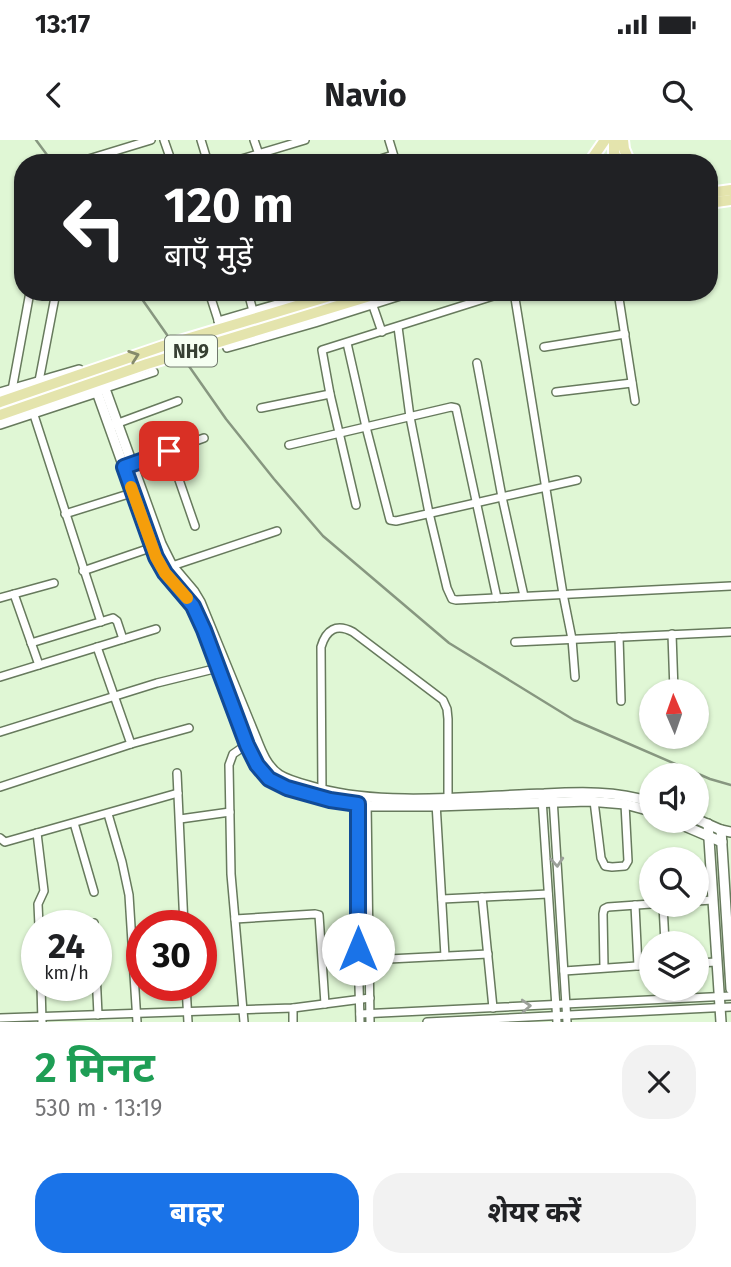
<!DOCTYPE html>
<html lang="hi">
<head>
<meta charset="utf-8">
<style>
	:root { --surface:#fff; --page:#f2f2f2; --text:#202124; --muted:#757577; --accent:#1a73e8 }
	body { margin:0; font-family:"Fira Sans","Noto Sans Devanagari",sans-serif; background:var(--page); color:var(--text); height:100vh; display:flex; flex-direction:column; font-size:26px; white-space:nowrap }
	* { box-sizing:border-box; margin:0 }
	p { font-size:23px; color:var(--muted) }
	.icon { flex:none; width:38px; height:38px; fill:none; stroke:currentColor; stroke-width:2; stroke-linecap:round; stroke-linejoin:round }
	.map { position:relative; height:882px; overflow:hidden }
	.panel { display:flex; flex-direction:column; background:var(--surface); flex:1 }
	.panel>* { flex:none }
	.hud { position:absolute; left:14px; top:14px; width:704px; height:147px; border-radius:28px; box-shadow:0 2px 5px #0004; background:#202124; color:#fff; overflow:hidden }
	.needle { width:46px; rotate:358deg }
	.buttons { position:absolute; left:639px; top:539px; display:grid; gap:14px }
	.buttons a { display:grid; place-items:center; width:70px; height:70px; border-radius:50%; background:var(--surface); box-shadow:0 2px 5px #0004; font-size:35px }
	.speed { position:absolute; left:21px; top:770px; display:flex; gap:14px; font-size:35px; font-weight:700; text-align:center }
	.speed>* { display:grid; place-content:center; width:91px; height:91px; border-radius:50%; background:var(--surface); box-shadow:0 2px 5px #0004; line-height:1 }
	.speed small { font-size:18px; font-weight:400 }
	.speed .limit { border:10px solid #d22; background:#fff; color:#111 }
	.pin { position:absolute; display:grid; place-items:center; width:60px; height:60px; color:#fff; margin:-30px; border-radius:14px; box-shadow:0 4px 10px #0006 }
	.me { position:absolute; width:77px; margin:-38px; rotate:0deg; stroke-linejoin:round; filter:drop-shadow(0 0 5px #0008) }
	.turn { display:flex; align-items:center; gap:24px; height:147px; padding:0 35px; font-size:32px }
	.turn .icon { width:91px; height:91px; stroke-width:2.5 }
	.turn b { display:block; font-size:49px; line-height:60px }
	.round { display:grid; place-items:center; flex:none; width:74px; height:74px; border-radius:28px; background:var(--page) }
	.head { display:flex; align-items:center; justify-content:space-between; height:119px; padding:0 35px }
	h1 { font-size:42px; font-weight:700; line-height:52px; color:#1e9e55 }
	.cta { display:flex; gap:14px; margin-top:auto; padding:14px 35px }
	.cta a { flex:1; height:80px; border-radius:28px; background:var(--accent); color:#fff; font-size:28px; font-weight:700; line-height:80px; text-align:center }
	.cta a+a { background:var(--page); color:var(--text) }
	.status { display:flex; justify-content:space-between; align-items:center; height:49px; padding:0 35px; background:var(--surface); direction:ltr }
	.status svg { height:19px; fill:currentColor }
	header { display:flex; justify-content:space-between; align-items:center; height:91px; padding:0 35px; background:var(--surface); font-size:32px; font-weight:700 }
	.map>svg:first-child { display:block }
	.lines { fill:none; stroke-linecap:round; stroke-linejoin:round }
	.minor-casing { stroke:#677a5d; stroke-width:10 }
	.tertiary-casing { stroke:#677a5d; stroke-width:12 }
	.primary-casing { stroke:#fff; stroke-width:14 }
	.minor { stroke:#fff; stroke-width:7 }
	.tertiary { stroke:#fff; stroke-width:9 }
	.primary { stroke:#e4e4ad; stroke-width:10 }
	.rail { stroke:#879780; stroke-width:2.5 }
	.primary-bridge-casing { stroke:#fff; stroke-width:14; stroke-linecap:butt }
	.primary-bridge { stroke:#e4e4ad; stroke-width:10 }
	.oneway { stroke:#858a6a }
	.oneway2 { stroke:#9ba099 }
	.route-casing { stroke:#114b97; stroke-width:18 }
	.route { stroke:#1a73e8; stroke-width:12 }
	.slow { stroke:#f59e0b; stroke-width:12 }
	.labels { text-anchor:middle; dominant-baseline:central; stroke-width:5; stroke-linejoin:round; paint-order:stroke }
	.shield { fill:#f6fff2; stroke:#70796c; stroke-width:2 }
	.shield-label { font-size:19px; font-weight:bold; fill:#374033 }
</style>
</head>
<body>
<div class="status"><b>13:17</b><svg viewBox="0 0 49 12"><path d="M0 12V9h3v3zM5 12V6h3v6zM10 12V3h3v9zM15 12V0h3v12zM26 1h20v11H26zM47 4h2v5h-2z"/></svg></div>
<header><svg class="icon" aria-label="back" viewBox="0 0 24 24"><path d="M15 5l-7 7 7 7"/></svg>Navio<svg class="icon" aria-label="search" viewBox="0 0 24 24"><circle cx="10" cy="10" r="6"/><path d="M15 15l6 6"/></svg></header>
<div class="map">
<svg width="731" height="882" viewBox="0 0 731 882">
	<rect width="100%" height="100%" fill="#e0f7d5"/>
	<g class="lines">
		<!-- minor casing -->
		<g class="minor-casing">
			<g id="minor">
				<polyline points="164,0 172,23"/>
				<polyline points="201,0 208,23"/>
				<polyline points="254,0 262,23"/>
				<polyline points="389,0 396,23"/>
				<polyline points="82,21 151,0"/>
				<polyline points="228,23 305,0"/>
				<polyline points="368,23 393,15"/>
				<polyline points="209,152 227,208 315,183 413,152"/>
				<polyline points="248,152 253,171"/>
				<polyline points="514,152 563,454 572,499 575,537"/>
				<polyline points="618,152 635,261"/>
				<polyline points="373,166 382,192"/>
				<polyline points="218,181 318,152"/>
				<polyline points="398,187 410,277 429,373 447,448 452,459 456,460 731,446"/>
				<polyline points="347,203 366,287 390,380 396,381 577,340"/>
				<polyline points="544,207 625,194"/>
				<polyline points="477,223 502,357 524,456"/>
				<polyline points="39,241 56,152"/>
				<polyline points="12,250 30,152"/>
				<polyline points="100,250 154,232"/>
				<polyline points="556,252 632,243"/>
				<polyline points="261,268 330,254"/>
				<polyline points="33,272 101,482"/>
				<polyline points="113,285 178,261"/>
				<polyline points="289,305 451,267 456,268 497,458"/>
				<polyline points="169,311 195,386"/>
				<polyline points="129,325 204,298"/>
				<polyline points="356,365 330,254 322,210 506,152"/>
				<polyline points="65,374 138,351"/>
				<polyline points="172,426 277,391"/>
				<polyline points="83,431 156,406"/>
				<polyline points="14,454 54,443"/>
				<polyline points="0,458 14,454 39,525"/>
				<polyline points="672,494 674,551"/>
				<polyline points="619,497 621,561"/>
				<polyline points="515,502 731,492"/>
				<polyline points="31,503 113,478 117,481 123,499"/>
				<polyline points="97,507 131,604"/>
				<polyline points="0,537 156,489"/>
				<polyline points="0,592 157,543 222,527"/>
				<polyline points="177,633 184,786"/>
				<polyline points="0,647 131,604 189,588"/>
				<path d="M322,653L321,507C326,490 336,483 353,492L443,560L447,569L448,579V658"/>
				<polyline points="553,658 567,882"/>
				<polyline points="542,659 557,882"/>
				<polyline points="594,661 601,718 605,726 612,727 625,726 628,721 625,664"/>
				<polyline points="358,662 358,809 360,882"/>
				<polyline points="367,662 370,882"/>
				<polyline points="436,663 445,816"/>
				<polyline points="108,674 122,722 129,755 137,882"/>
				<polyline points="180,679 230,672"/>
				<polyline points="74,683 94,752"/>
				<polyline points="37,693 44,751 38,764 39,786"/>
				<polyline points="0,698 5,702 178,653"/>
				<polyline points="482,757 493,868"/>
				<polyline points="442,759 548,754"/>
				<polyline points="696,761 713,760"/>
				<polyline points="635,765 638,826"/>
				<polyline points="663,765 665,803"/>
				<polyline points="235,779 315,774 319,775 325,864"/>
				<polyline points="94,783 94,786"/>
				<polyline points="369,820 488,814"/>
				<polyline points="696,823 717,822"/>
				<polyline points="604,827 603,774 604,769 608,767 651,764"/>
				<polyline points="564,831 651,825"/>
				<polyline points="96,832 98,875"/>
				<polyline points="41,845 42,882"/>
				<polyline points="186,845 188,882"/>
				<polyline points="293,868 293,882"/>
				<polyline points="360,874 731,856"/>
				<polyline points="0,878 293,868 370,858"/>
				<polyline points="244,882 231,734 229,625 233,614 249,603"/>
				<polyline points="427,882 731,867"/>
			</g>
		</g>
		<!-- tertiary casing -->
		<g class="tertiary-casing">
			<g id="tertiary">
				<path d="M100,235L161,404L172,426L194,452L200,462L256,599C261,612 267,627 279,635C290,642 306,645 319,649C388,667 474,656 544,654C581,652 616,651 651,662"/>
				<polyline points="0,253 79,230"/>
				<polyline points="0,284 97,252 156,417 165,433 193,466 204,490 247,605 262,632 277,644 330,660 367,666 436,666 588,661 625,664 651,671"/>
				<polyline points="696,679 721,690 731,692"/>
				<polyline points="673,681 722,702"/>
				<polyline points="708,684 721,882"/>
				<polyline points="721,690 731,849"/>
			</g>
		</g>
		<!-- primary casing -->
		<g class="primary-casing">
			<g id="primary">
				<polyline points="614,0 614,13 619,23"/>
				<polyline points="623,0 624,9 630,23"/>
				<polyline points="589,23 605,0"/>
				<polyline points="709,53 731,50"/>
				<polyline points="709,63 731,60"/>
			</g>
		</g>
		<!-- minor -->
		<use href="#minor" class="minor"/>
		<!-- tertiary -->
		<use href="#tertiary" class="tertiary"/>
		<!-- primary -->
		<use href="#primary" class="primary"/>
		<!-- rail -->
		<g class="rail">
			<polyline points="36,0 53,23"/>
			<polyline points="137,152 226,279 274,339 323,396 449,503 574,580 710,639 731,645"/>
		</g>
		<!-- primary-bridge casing -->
		<g class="primary-bridge-casing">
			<g id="primary-bridge">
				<polyline points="0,262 163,206 343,152"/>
				<polyline points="0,275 147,224 383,152"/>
			</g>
		</g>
		<!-- primary-bridge -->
		<use href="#primary-bridge" class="primary-bridge"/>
	</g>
	<!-- one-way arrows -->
	<defs><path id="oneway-chevron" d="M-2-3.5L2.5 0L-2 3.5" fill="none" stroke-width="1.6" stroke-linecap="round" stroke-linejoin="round" transform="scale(1.75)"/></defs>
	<use class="oneway" href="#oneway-chevron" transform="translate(134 216) rotate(-19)"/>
	<g class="oneway2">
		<use href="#oneway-chevron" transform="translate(557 722) rotate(86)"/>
		<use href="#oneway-chevron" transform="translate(526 866) rotate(-3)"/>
	</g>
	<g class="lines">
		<!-- route casing -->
		<g class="route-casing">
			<polyline id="route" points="169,311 124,327 156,417 165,433 193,466 204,490 247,605 257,625 269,639 287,648 330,660 358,664 358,809"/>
		</g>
		<!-- route -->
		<use href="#route" class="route"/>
		<!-- slow -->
		<polyline class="slow" points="131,347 156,417 165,433 187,458"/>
	</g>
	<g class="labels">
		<!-- shield labels -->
		<rect class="shield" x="165" y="195.5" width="52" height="31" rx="5"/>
		<g class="shield-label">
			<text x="191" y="211">NH9</text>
		</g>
	</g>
</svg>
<div class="buttons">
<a><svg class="needle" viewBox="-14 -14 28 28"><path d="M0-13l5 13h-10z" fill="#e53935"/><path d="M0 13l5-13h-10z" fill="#757577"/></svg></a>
<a><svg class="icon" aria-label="sound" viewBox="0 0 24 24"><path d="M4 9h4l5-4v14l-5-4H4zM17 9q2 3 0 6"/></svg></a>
<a><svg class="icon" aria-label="search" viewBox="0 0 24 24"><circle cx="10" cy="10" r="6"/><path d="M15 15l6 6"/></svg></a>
<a><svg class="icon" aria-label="layers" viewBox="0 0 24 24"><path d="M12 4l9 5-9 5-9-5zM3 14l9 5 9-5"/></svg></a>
</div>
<div class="speed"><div>24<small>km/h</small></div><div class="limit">30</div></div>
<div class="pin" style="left:169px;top:311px;background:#d93025"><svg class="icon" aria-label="arrive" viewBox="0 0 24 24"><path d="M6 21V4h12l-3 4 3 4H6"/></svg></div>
<svg class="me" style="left:358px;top:809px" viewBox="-20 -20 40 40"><circle r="19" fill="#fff"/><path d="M0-13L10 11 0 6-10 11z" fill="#1a73e8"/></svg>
<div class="hud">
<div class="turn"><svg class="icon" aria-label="left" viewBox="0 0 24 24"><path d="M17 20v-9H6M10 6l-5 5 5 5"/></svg><div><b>120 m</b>बाएँ मुड़ें</div></div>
</div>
</div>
<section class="panel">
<div class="head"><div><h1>2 मिनट</h1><p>530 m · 13:19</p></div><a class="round"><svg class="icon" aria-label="close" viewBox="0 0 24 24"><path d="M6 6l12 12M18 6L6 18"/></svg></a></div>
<div class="cta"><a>बाहर</a><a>शेयर करें</a></div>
</section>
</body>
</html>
